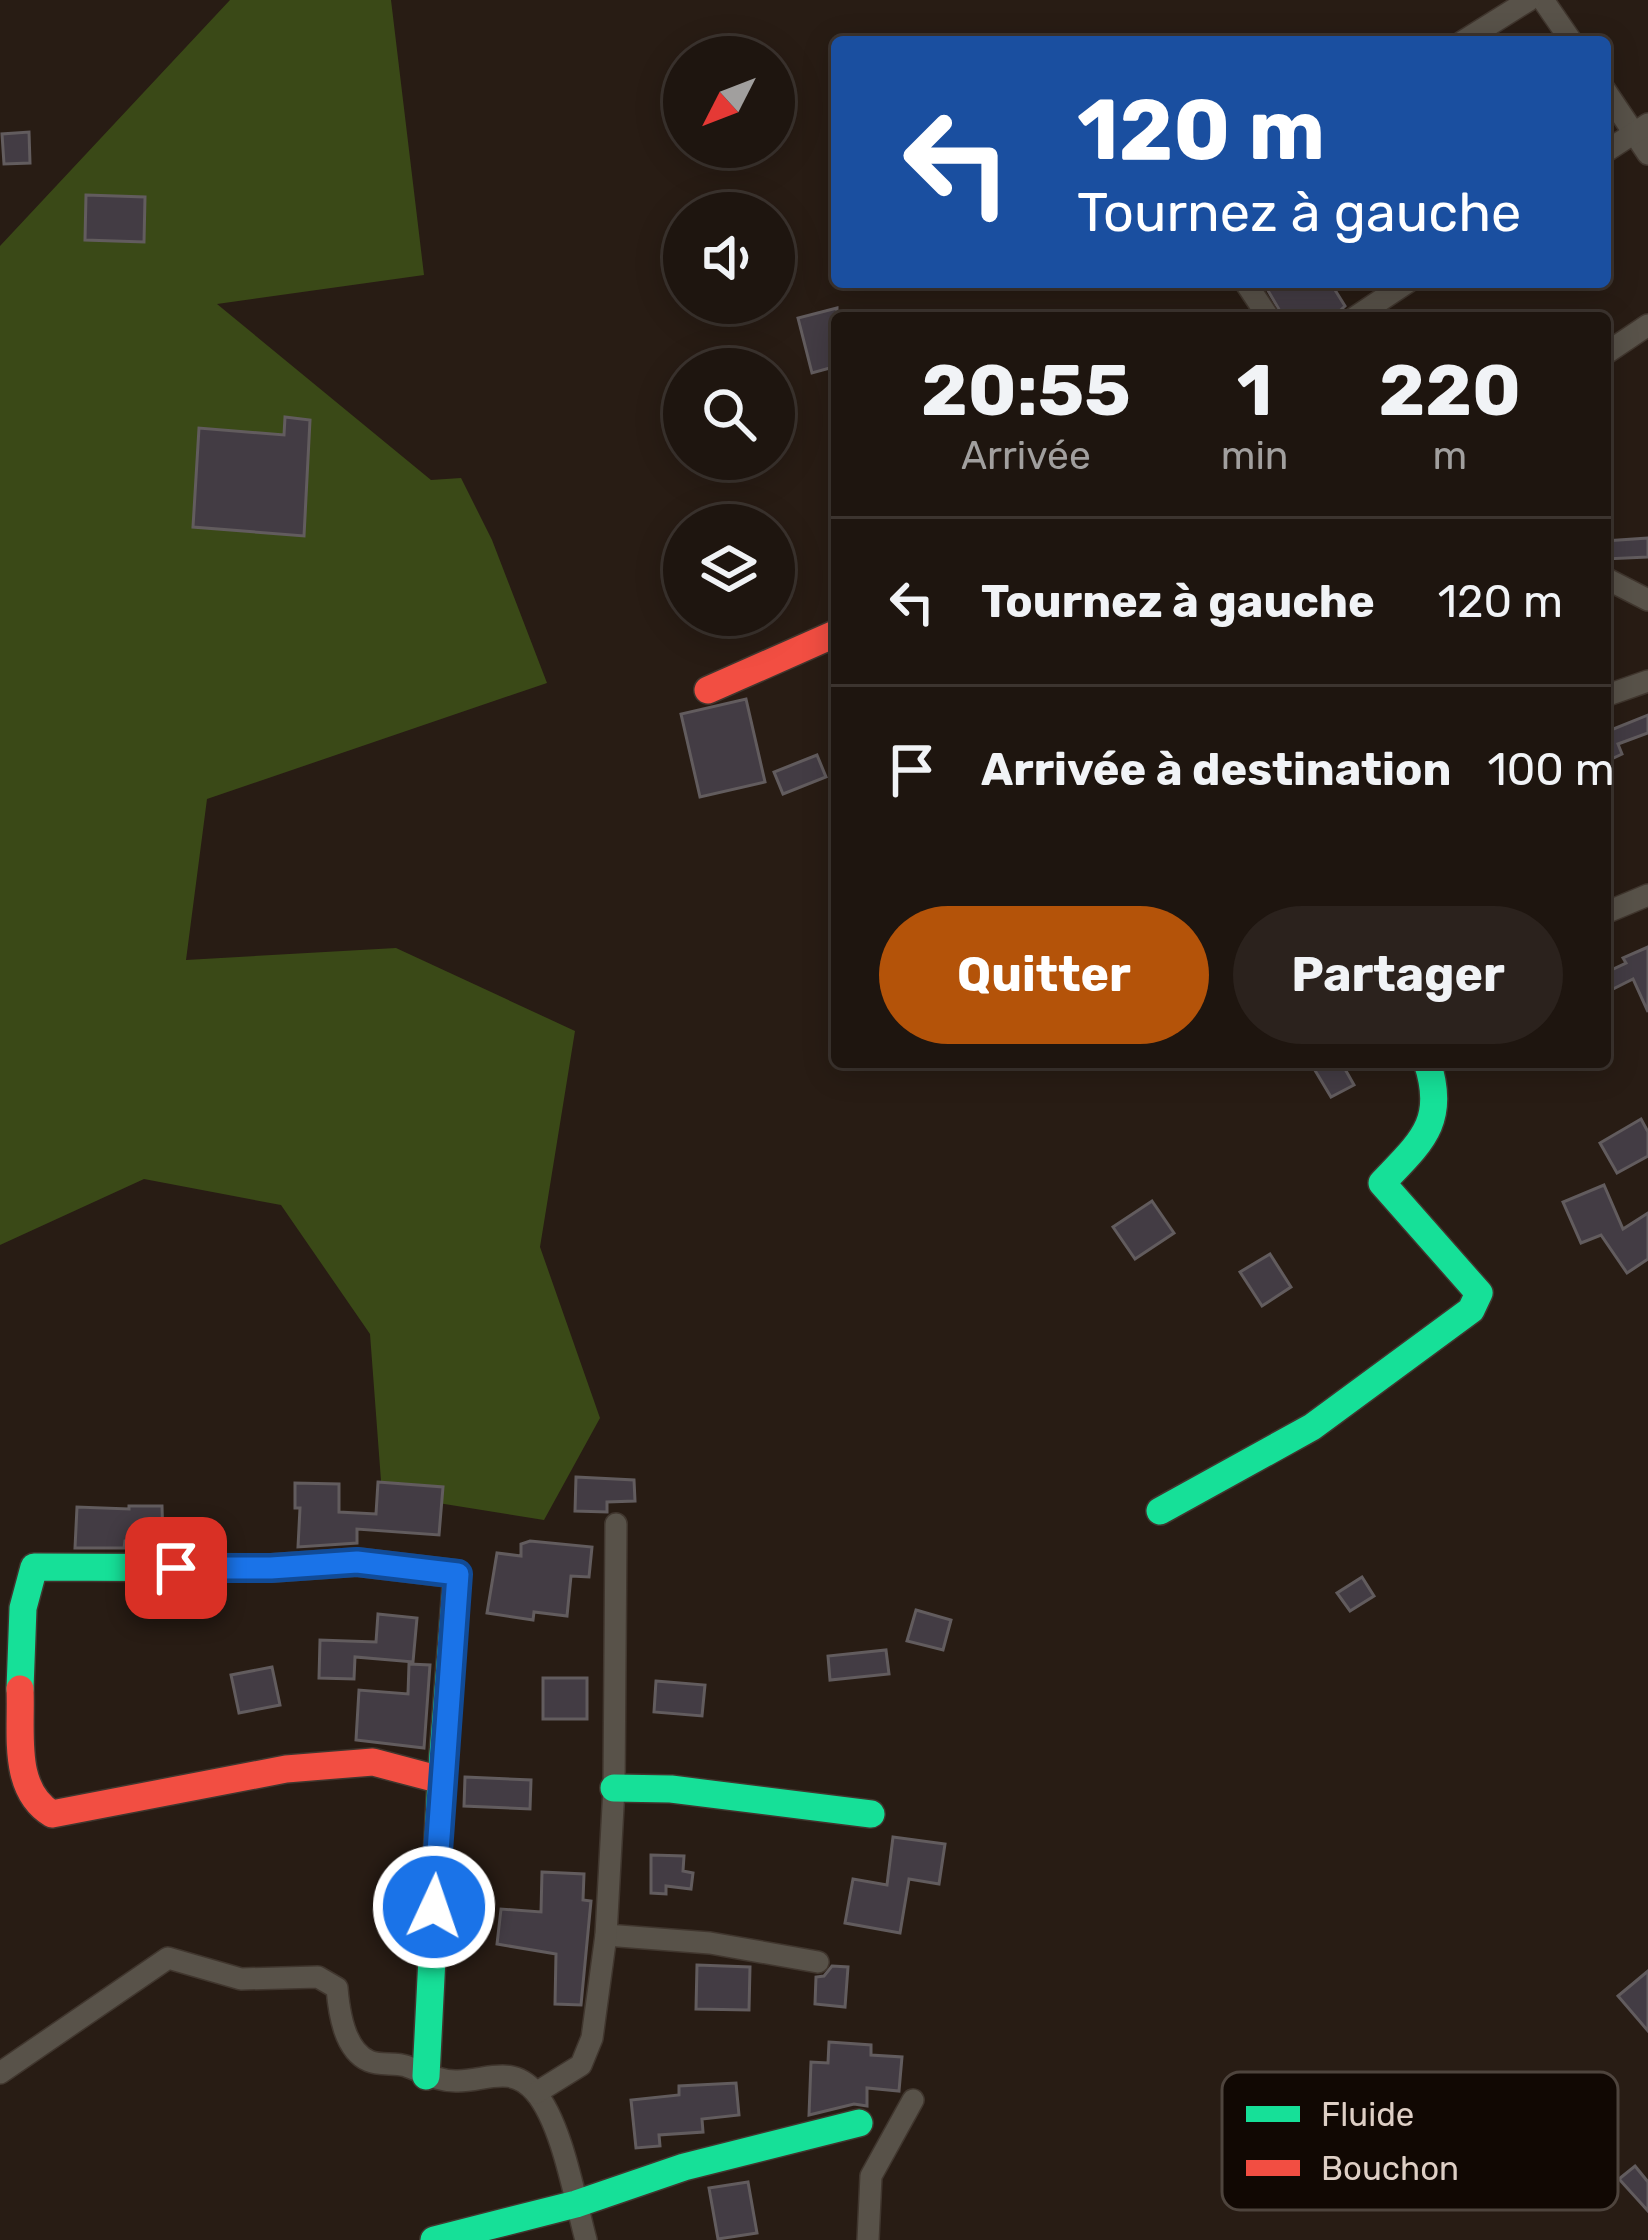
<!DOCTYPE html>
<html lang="fr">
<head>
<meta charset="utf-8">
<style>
	:root { --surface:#1e150f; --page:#2b221d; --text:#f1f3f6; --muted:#a19f9e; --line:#3c342f; --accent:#b45309 }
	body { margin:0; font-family:Rubik,sans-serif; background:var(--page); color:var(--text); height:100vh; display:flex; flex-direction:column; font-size:45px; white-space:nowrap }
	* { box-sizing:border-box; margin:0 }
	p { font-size:39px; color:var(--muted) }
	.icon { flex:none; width:66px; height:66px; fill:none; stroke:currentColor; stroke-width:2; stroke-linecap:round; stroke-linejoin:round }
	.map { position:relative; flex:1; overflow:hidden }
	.sheet { position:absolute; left:831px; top:312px; width:780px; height:756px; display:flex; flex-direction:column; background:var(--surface); border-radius:12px; box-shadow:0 6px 30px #0003,0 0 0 3px var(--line) }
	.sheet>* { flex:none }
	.banner { position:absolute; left:831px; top:36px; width:780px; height:252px; border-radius:12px; box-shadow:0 6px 30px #0003,0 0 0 3px var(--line); background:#1a4fa0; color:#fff; overflow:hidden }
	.needle { width:78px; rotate:228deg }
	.controls { position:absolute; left:663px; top:36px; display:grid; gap:24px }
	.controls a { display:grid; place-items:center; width:132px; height:132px; border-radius:50%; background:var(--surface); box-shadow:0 6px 30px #0003,0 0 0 3px var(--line); font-size:60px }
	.pin { position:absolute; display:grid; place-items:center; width:102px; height:102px; color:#fff; margin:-51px; border-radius:24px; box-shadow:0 6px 18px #0006 }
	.me { position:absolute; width:132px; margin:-66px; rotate:3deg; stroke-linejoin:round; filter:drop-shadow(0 0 9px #0008) }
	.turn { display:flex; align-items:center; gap:42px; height:252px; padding:0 48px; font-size:54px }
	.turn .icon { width:156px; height:156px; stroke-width:2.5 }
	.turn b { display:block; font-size:84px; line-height:102px }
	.eta { display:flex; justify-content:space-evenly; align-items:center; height:204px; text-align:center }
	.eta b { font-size:72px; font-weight:700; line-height:84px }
	.button { display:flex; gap:24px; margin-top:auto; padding:24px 48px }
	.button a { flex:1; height:138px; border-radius:72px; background:var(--accent); color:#fff; font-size:48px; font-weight:700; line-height:138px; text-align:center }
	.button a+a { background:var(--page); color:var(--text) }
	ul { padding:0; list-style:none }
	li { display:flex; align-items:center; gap:36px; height:168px; padding:0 48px; border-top:3px solid var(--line) }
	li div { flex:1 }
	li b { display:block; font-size:45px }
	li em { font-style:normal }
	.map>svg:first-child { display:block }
	.green { fill:#3a4917 }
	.building { fill:#433c44; stroke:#625c5e; stroke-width:3 }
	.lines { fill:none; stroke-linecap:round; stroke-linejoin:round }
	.street-casing { stroke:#40362e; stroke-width:24 }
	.fast-casing { stroke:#40362e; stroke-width:30 }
	.jam-casing { stroke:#40362e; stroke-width:30 }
	.street { stroke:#585249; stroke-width:21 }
	.fast { stroke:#16e098; stroke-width:27 }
	.jam { stroke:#f24e42; stroke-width:27 }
	.route-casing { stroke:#114b97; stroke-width:30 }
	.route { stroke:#1a73e8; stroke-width:21 }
	.key { fill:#110803; stroke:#4e443d; stroke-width:3 }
	.key-label { font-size:33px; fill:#decfc5 }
</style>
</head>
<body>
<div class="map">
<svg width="1648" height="2240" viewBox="0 0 1648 2240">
	<rect width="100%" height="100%" fill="#281c14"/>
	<!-- green -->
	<polygon class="green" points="230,0 391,0 424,275 217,304 431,480 461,478 492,540 547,683 207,799 186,960 396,948 575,1031 540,1247 600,1418 544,1520 382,1494 370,1334 281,1205 144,1179 0,1245 0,246"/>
	<!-- building -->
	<g class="building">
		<polygon points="29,132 30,163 4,164 2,134"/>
		<polygon points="86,195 145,197 144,242 85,240"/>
		<polygon points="1263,282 1330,282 1345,306 1332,318 1284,318"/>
		<polygon points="837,308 837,366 812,373 798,318"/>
		<polygon points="285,417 310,420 304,536 193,527 199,428 284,435"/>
		<polygon points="1648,538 1648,557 1605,559 1605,541"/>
		<polygon points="746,699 765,782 700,797 681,714"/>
		<polygon points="1605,715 1611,730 1648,715 1648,733 1618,744 1622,754 1605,762"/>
		<polygon points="817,755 826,777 783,794 774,772"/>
		<polygon points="1648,947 1648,1012 1633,979 1605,993 1605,973 1626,963 1623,958"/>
		<polygon points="1310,1062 1341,1062 1354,1085 1331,1097"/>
		<polygon points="1641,1119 1648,1132 1648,1156 1617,1173 1600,1143"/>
		<polygon points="1604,1185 1623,1229 1648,1213 1648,1259 1627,1273 1601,1235 1581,1243 1563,1202"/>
		<polygon points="1152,1201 1174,1233 1135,1259 1113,1227"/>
		<polygon points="1270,1254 1291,1287 1262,1306 1240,1272"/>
		<polygon points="576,1477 634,1480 635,1501 607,1502 607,1512 575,1511"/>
		<polygon points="378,1482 443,1487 439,1535 357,1529 357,1543 298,1547 300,1508 295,1508 295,1483 339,1484 339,1512 376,1514"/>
		<polygon points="129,1506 162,1506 163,1541 125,1541 124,1548 75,1548 77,1507 129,1509"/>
		<polygon points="530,1541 592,1547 589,1577 571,1576 567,1616 534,1612 533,1620 487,1613 497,1553 521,1556 521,1544"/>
		<polygon points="1362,1577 1374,1596 1350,1611 1337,1593"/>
		<polygon points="916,1610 951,1620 943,1650 907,1641"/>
		<polygon points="378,1614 417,1618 413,1662 355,1657 354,1679 319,1678 320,1640 376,1642"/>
		<polygon points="886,1650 889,1674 830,1680 828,1656"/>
		<polygon points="409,1664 430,1665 424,1748 356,1740 359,1690 408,1694"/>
		<polygon points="272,1667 280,1705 239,1713 231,1675"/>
		<rect x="543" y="1678" width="44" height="41"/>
		<polygon points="656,1681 705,1685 702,1716 654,1712"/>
		<polygon points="465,1777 531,1780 530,1809 464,1806"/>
		<polygon points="893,1837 945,1844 939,1884 909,1879 900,1933 845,1923 853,1879 887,1885"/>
		<polygon points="651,1855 684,1856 683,1871 693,1873 691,1889 666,1886 666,1894 651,1893"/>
		<polygon points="542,1872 584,1874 583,1900 591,1901 581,2005 555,2004 556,1954 497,1944 501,1909 541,1912"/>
		<polygon points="697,1965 750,1967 749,2010 696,2009"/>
		<polygon points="832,1966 848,1967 845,2007 815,2004 816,1977 824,1976"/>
		<polygon points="1648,1971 1648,2031 1618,1996"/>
		<polygon points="829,2042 871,2045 871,2055 902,2057 899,2091 867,2088 867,2106 854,2104 809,2115 811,2062 828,2063"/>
		<polygon points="736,2083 739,2115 702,2119 703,2132 659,2135 660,2146 636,2148 631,2100 679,2095 679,2086"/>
		<polygon points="1635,2166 1648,2182 1648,2211 1619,2179"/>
		<polygon points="748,2182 757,2233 718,2239 709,2188"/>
	</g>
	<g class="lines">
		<!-- street casing -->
		<g class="street-casing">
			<g id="street">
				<polyline points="1543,0 1572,42"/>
				<polyline points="1462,42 1529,0"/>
				<polyline points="1605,90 1648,154"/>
				<polyline points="1605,152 1648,124"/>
				<polyline points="1245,282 1269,318"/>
				<polyline points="1354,318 1408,282"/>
				<polyline points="1605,354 1648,325"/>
				<polyline points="1605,578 1648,600"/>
				<polyline points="1605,696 1648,681"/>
				<polyline points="1605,913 1648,895"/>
				<polyline points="606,1935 710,1943 818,1962"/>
				<path d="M0,2073L168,1958L241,1979L318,1977L337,1988C339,2012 344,2050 369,2061C380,2066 395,2062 406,2066C423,2072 439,2082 458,2081C488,2080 512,2065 535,2092C562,2123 575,2200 586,2240"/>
				<polyline points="536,2093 581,2065 592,2038 606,1935 614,1788 616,1524"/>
				<polyline points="868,2240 871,2176 913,2100"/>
			</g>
		</g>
		<!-- fast casing -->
		<g class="fast-casing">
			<g id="fast">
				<path d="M1160,1511L1312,1427L1471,1310L1479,1293L1382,1183C1421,1142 1447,1122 1427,1062"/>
				<polyline points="20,1689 23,1608 34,1567 271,1568 357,1562 457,1574 441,1780 426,2076"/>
				<polyline points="614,1788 671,1789 871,1814"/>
				<polyline points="434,2240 576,2204 684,2167 859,2123"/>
			</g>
		</g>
		<!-- jam casing -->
		<g class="jam-casing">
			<g id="jam">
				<polyline points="708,690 837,633"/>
				<path d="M20,1689C22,1732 11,1789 52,1814L286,1769L373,1762L441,1780"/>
			</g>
		</g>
		<!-- street -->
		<use href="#street" class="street"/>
		<!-- fast -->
		<use href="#fast" class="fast"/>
		<!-- jam -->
		<use href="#jam" class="jam"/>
	</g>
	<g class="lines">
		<!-- route casing -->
		<g class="route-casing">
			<polyline id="route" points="176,1568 271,1568 357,1562 458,1574 434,1907"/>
		</g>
		<!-- route -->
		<use href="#route" class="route"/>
	</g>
	<!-- legend -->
	<rect x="1222" y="2072" width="396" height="138" rx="18" class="key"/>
	<rect x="1246" y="2106" width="54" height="16" fill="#16e098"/>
	<rect x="1246" y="2160" width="54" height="16" fill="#f24e42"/>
	<g class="key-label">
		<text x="1321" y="2126">Fluide</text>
		<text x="1321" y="2180">Bouchon</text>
	</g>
</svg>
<div class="controls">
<a><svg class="needle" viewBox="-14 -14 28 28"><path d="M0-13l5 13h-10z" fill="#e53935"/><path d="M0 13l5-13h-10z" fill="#a19f9e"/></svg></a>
<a><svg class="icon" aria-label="sound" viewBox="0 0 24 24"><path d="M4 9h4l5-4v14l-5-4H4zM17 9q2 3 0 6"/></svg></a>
<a><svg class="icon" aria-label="search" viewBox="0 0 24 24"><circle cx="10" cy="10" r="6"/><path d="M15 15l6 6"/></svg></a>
<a><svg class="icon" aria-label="layers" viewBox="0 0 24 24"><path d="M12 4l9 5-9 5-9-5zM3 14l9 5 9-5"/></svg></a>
</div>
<div class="pin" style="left:176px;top:1568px;background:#d93025"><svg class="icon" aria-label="arrive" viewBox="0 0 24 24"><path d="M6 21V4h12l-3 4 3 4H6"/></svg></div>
<svg class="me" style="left:434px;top:1907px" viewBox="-20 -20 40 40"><circle r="17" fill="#1a73e8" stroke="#fff" stroke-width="3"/><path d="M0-11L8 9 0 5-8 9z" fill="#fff"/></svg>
<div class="banner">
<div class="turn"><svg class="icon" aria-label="left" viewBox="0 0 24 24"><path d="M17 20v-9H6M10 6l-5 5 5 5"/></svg><div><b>120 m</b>Tournez à gauche</div></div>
</div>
<section class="sheet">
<div class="eta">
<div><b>20:55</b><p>Arrivée</p></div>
<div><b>1</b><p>min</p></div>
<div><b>220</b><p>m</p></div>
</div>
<ul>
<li><svg class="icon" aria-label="left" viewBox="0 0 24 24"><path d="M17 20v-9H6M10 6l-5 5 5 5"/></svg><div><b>Tournez à gauche</b></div><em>120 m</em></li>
<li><svg class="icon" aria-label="arrive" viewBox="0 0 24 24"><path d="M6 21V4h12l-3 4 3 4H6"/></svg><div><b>Arrivée à destination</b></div><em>100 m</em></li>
</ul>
<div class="button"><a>Quitter</a><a>Partager</a></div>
</section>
</div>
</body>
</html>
